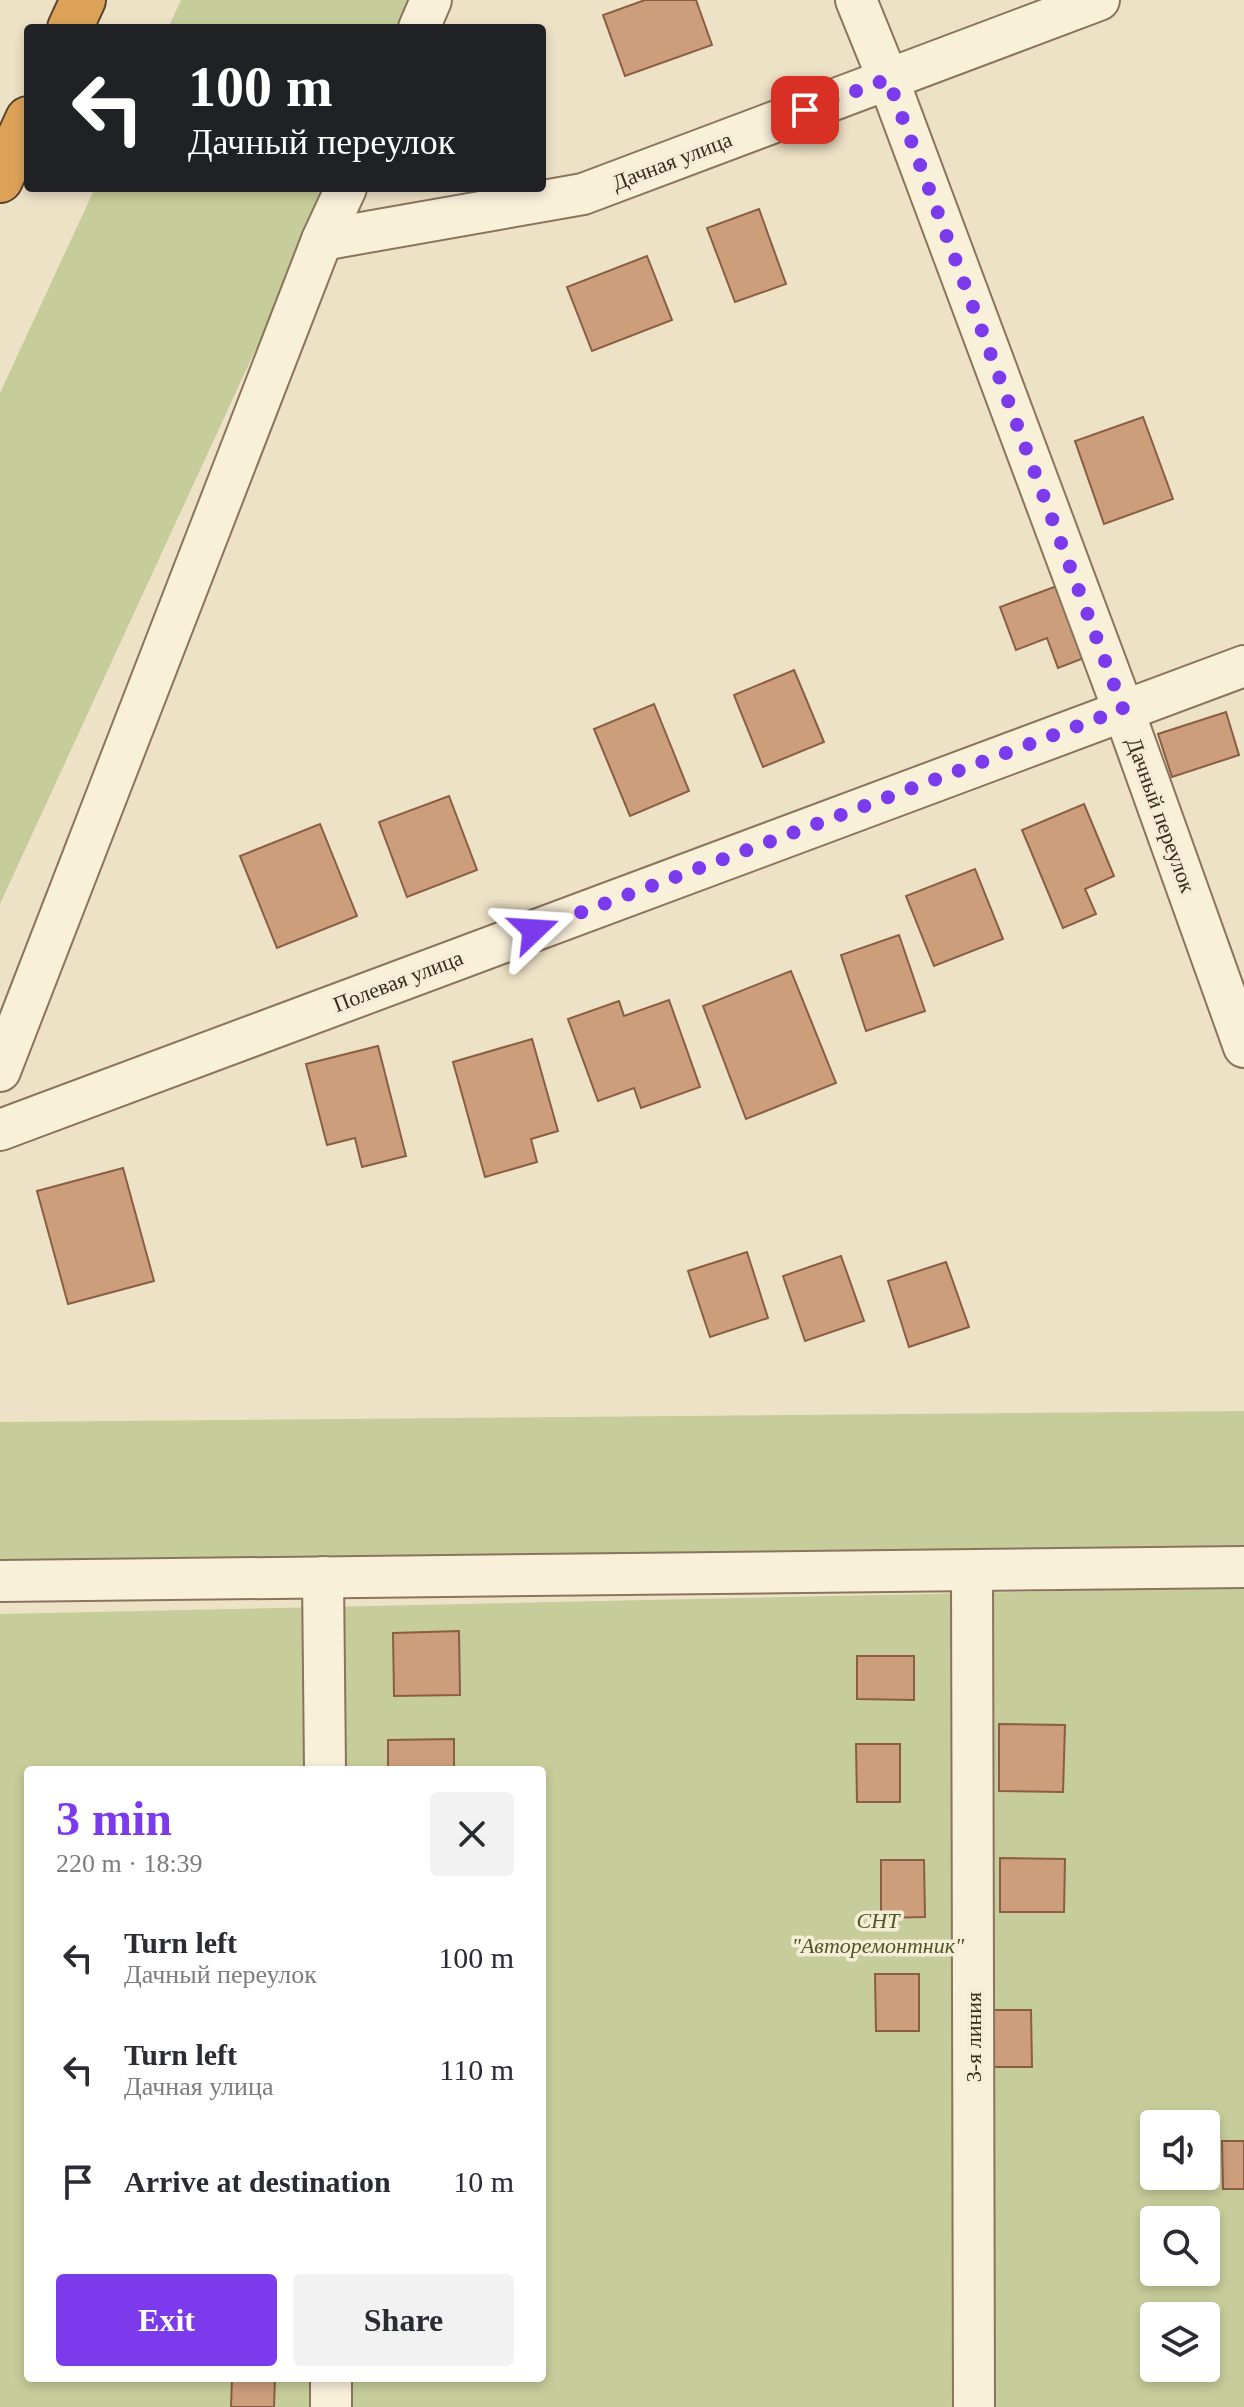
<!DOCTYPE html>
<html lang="en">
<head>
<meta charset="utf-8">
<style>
	:root { --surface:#fff; --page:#f2f2f3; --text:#2b2b33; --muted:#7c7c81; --accent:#7c3aed }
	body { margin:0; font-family:"Times New Roman",serif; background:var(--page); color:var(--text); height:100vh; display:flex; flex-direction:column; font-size:30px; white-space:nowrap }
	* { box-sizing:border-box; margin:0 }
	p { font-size:26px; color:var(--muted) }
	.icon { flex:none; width:44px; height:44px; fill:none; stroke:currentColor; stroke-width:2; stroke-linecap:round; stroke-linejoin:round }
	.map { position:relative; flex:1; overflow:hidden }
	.drawer { position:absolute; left:24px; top:1766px; width:522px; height:616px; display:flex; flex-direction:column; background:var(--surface); border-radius:8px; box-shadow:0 4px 12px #0003 }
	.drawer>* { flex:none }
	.top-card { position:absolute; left:24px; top:24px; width:522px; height:168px; border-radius:8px; box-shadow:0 4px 12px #0003; background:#202124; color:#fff; overflow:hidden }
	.tools { position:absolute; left:1140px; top:2110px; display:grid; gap:16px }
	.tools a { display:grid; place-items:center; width:80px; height:80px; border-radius:8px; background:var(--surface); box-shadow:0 4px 12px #0003; font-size:40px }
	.pin { position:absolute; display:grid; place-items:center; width:68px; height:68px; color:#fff; margin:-34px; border-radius:16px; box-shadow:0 4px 12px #0006 }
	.me { position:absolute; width:88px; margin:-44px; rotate:70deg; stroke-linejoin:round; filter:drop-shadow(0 0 6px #0008) }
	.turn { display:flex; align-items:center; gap:28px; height:168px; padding:0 32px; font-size:36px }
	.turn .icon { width:104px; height:104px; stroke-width:2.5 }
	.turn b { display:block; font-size:56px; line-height:68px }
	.round { display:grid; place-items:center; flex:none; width:84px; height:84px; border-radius:8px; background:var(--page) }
	.overview { display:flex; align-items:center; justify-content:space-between; height:136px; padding:0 32px }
	h1 { font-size:48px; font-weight:700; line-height:60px; color:var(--accent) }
	.action { display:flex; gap:16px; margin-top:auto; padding:16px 32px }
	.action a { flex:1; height:92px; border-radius:8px; background:var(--accent); color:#fff; font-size:32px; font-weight:700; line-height:92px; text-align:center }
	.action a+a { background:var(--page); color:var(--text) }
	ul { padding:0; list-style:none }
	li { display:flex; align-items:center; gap:24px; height:112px; padding:0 32px }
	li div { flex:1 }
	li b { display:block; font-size:30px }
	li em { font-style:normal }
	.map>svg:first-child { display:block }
	.green { fill:#c7cd9a; fill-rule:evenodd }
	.building { fill:#cc9e7c; stroke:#895e42; stroke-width:2 }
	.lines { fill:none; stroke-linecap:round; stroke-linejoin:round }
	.minor-casing { stroke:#8a745c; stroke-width:44 }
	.highway-casing { stroke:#584330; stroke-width:48 }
	.minor { stroke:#f9f0da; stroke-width:40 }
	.highway { stroke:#dca358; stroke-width:44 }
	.route { stroke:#7c3aed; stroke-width:14; stroke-dasharray:0 25.2 }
	.labels { text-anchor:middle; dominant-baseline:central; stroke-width:7; stroke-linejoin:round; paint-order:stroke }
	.street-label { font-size:22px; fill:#3a2c1f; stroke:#f6edd6 }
	.park-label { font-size:22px; font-style:italic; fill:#4a5726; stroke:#f6edd6 }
</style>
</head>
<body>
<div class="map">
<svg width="1244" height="2407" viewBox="0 0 1244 2407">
	<rect width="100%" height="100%" fill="#eee2c6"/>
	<!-- green -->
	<g class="green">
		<polygon points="181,0 417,0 404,28 168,28"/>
		<polygon points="95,188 330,188 0,904 0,393"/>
		<polygon points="1244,1411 1244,1552 0,1564 0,1422"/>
		<path d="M1244,1587V2407H0V1614ZM28,1770H542V2378H28ZM1154,2124H1206V2176H1154ZM1154,2220H1206V2272H1154ZM1154,2316H1206V2368H1154Z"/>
	</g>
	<!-- building -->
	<g class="building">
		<polygon points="645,0 696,0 712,45 625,76 603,15"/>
		<polygon points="759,209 786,284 735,302 707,228"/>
		<polygon points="647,256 672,320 592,351 567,287"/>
		<polygon points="1143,417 1173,499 1104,524 1075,441"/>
		<polygon points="1065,583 1092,655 1058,668 1047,638 1016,650 1000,607"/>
		<polygon points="794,670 824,742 763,767 734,695"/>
		<polygon points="654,704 689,791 630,816 594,729"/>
		<polygon points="1226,712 1239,755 1172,777 1158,734"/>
		<polygon points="449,796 477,870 407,897 379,822"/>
		<polygon points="1084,804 1114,876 1085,889 1096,914 1063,928 1022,830"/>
		<polygon points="320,824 357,916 277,948 240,856"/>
		<polygon points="975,869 1003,939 934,966 906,896"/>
		<polygon points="899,935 925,1011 866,1031 841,955"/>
		<polygon points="791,971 836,1083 746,1119 703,1006"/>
		<polygon points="669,1000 700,1087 641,1108 634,1088 598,1101 568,1019 619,1001 624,1016"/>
		<polygon points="532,1039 558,1131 531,1139 537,1162 485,1177 453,1062"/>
		<polygon points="378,1046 406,1156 362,1167 355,1138 327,1145 306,1064"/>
		<polygon points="123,1168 154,1281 68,1304 37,1191"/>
		<polygon points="747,1252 768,1318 710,1337 688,1271"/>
		<polygon points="841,1256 864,1321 805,1341 783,1276"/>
		<polygon points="946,1262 969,1327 909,1347 888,1281"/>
		<polygon points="459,1631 460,1695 394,1696 393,1633"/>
		<polygon points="857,1656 914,1656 914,1700 857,1699"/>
		<polygon points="999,1724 1065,1725 1063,1792 999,1791"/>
		<polygon points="454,1739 454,1770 388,1770 388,1740"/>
		<polygon points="856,1744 900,1744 900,1802 857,1802"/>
		<polygon points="1000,1858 1065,1859 1064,1912 1000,1912"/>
		<polygon points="881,1860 924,1860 925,1917 881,1918"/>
		<polygon points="875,1974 919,1974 919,2031 876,2031"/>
		<polygon points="988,2010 1031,2010 1032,2067 988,2067"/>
		<polygon points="1222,2141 1244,2141 1244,2189 1223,2189"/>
		<polygon points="232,2378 275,2378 274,2407 231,2407"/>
	</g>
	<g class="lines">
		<!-- minor casing -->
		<g class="minor-casing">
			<g id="minor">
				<polyline points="856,0 888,79 1123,709 1244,1047"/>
				<polyline points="419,28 431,0"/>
				<polyline points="322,240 583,194 1099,0"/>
				<polyline points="0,1071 322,240 346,188"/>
				<polyline points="0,1130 1244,666"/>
				<polyline points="972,1571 974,2407"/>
				<polyline points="323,1577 325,1770"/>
				<polyline points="0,1581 1244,1567"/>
				<polyline points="331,2378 331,2407"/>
			</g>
		</g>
		<!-- highway casing -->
		<g class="highway-casing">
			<g id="highway">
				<polyline points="70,28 83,0"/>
				<polyline points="0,180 28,119"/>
			</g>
		</g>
		<!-- minor -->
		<use href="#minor" class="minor"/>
		<!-- highway -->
		<use href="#highway" class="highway"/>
	</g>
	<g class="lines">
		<!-- route -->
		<polyline class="route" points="534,930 1123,709 888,79 805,110"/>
	</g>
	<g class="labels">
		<!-- street labels -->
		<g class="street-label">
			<text transform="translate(672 161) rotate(-21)">Дачная улица</text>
			<text transform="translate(1161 815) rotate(70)">Дачный переулок</text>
			<text transform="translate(398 981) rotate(-21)">Полевая улица</text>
			<text transform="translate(973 2037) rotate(-90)">3-я линия</text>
		</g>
		<!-- park labels -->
		<g class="park-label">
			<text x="878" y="1920">СНТ<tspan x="878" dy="25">"Авторемонтник"</tspan></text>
		</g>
	</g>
</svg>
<div class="tools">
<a><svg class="icon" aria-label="sound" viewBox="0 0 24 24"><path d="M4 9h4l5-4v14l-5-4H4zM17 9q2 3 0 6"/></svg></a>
<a><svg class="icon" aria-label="search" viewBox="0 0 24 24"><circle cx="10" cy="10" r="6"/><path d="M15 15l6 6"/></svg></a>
<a><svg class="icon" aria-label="layers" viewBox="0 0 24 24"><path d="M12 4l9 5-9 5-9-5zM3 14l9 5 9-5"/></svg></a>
</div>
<div class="pin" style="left:805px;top:110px;background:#d93025"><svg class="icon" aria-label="arrive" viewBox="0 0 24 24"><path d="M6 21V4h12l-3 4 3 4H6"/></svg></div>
<svg class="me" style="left:534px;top:930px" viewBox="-20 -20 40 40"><path d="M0-17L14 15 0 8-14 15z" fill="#7c3aed" stroke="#fff" stroke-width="4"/></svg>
<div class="top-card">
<div class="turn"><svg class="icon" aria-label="left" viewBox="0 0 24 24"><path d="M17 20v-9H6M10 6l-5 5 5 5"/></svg><div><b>100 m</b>Дачный переулок</div></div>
</div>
<section class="drawer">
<div class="overview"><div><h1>3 min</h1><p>220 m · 18:39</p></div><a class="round"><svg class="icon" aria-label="close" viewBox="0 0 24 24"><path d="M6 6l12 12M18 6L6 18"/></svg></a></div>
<ul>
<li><svg class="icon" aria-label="left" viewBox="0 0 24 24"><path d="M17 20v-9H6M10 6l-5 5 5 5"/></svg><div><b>Turn left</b><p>Дачный переулок</p></div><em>100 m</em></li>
<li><svg class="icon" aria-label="left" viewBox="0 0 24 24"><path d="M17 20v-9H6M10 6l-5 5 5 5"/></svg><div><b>Turn left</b><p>Дачная улица</p></div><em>110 m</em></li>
<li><svg class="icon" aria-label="arrive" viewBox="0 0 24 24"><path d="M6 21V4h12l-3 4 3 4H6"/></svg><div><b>Arrive at destination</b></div><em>10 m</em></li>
</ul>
<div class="action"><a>Exit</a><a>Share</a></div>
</section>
</div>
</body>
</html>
